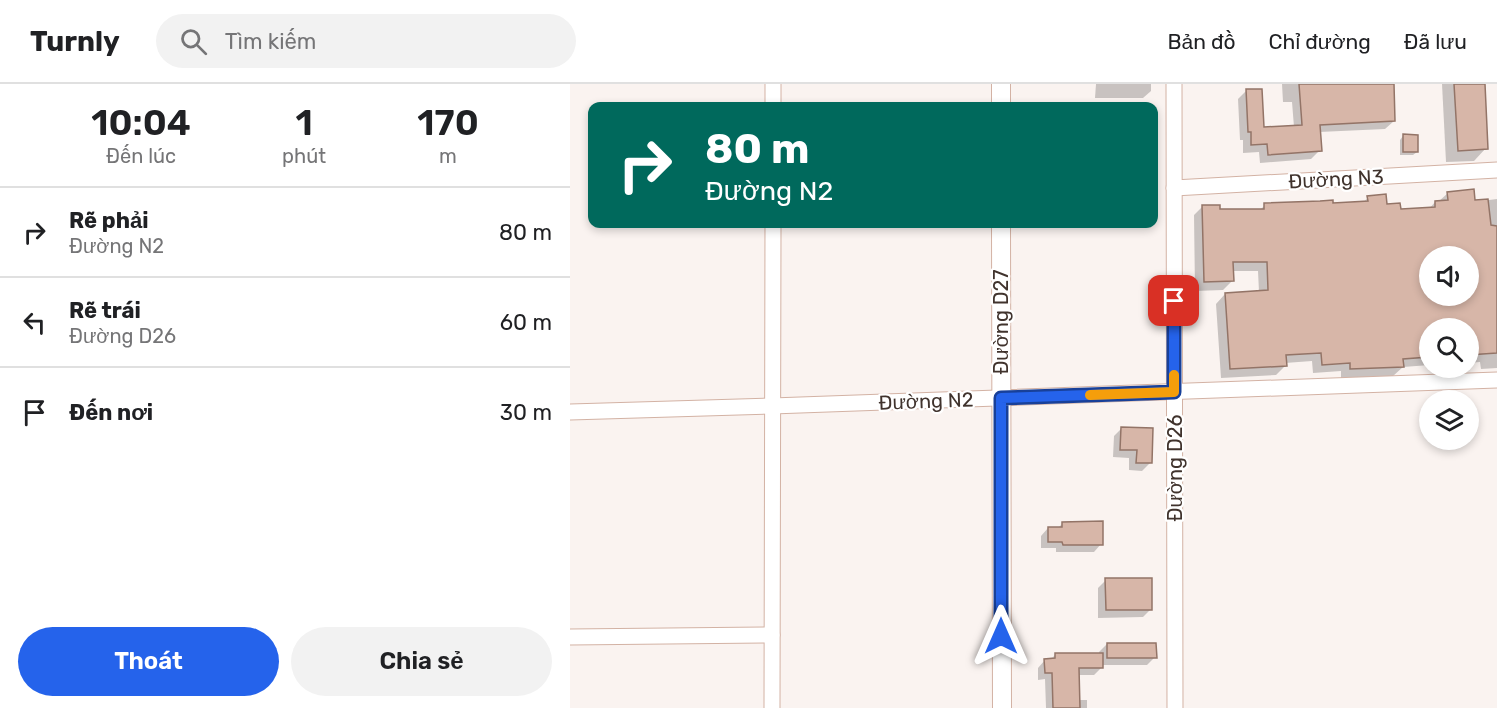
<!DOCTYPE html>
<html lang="vi">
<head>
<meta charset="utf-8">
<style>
	:root { --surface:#fff; --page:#f2f2f2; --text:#202124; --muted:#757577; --line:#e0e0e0; --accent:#2563eb }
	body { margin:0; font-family:Rubik,sans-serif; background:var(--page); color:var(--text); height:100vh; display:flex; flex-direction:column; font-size:22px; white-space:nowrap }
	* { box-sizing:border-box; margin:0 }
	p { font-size:20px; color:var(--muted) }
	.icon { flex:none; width:33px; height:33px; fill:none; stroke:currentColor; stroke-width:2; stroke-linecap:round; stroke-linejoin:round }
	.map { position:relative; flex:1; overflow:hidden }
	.panel { display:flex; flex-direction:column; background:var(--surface); width:570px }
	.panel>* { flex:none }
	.top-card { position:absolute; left:18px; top:18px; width:570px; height:126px; border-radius:12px; box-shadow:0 3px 9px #0003; background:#00695c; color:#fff; overflow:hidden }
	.fabs { position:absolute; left:849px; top:162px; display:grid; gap:12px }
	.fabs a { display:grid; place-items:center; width:60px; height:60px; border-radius:50%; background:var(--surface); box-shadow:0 3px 9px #0003; font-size:30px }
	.pin { position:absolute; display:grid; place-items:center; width:51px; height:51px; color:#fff; margin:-26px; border-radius:12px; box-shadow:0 3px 9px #0006 }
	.me { position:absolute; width:66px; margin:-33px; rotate:0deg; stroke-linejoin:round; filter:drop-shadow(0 0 4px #0008) }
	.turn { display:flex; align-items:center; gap:21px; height:126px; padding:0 18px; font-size:27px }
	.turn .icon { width:78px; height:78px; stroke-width:2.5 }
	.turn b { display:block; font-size:42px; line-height:51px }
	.eta { display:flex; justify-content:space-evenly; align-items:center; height:102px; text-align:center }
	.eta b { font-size:36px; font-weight:600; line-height:42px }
	.primary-button { display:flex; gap:12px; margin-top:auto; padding:12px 18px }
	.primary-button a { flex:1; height:69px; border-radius:36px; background:var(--accent); color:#fff; font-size:24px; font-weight:600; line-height:69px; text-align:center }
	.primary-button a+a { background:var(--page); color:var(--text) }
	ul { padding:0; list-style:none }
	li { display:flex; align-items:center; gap:18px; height:90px; padding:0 18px; border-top:2px solid var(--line) }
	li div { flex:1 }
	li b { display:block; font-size:22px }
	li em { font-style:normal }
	header { display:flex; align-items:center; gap:36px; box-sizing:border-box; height:84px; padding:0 30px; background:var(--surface); border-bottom:2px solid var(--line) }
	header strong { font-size:28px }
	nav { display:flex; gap:33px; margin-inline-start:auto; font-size:21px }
	.search { width:420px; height:54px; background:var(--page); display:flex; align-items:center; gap:15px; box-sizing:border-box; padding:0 21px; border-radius:33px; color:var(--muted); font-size:22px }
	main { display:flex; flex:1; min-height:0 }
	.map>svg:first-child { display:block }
	.shadow { fill:#0003; fill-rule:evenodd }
	.building { fill:#d7b6a8; stroke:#937467; stroke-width:1.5; fill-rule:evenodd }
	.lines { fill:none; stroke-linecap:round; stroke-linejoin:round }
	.minor-casing { stroke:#d3b2a4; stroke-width:17 }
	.tertiary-casing { stroke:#d3b2a4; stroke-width:20 }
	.minor { stroke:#fff; stroke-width:15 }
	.tertiary { stroke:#fff; stroke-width:18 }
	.route-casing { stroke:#184099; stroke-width:15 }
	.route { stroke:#2563eb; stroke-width:10 }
	.slow { stroke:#f59e0b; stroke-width:10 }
	.labels { text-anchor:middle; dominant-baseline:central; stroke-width:4.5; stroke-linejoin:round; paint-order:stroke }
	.street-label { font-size:20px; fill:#40332d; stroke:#fff }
</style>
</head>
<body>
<header>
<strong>Turnly</strong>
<div class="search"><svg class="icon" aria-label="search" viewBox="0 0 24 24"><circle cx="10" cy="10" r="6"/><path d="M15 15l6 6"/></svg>Tìm kiếm</div>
<nav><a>Bản đồ</a><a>Chỉ đường</a><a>Đã lưu</a></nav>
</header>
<main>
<section class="panel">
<div class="eta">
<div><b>10:04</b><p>Đến lúc</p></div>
<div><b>1</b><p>phút</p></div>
<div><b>170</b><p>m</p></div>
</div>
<ul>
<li><svg class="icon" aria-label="right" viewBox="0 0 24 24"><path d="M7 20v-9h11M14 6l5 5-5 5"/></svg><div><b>Rẽ phải</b><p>Đường N2</p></div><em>80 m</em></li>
<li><svg class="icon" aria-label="left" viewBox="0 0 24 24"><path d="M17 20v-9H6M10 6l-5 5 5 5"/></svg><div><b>Rẽ trái</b><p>Đường D26</p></div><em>60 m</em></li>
<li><svg class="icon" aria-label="arrive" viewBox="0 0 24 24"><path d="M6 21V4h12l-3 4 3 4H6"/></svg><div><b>Đến nơi</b></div><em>30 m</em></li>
</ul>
<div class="primary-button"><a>Thoát</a><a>Chia sẻ</a></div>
</section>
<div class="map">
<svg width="927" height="624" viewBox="0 0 927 624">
	<rect width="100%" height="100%" fill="#faf3f0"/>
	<!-- shadow -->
	<g class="shadow">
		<polygon points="526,0 581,0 581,7 573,14 525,14"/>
		<polygon points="712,0 823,0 824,37 815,45 749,48 750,66 741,75 690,79 689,68 673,69 673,56 670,56 668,15 676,7 693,45 724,43 722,18 713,18"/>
		<polygon points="872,0 913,0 916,64 904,77 876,78"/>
		<polygon points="833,52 847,68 843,71 830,71 830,56"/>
		<polygon points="587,100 588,131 584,135 584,101"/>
		<path d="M878,109L903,118L927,115V284L911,285L910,278L898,279V244H860V281L833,283L823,292L771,294V287L743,289L742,277L715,279L716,281L706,291L651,294L646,220L655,210L689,208L688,187H662V197L653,206L625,207L624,131L633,122L648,127H689L695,121L793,118L798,114L830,126L859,125L865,118H868ZM860,172H898V212H860Z"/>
		<polygon points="520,140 579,140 576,143 520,144"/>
		<polygon points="552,344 580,379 572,387 559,386 559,374 543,373 544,352"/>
		<polygon points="493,439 531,460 524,468 486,468 486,464 471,464 471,452 478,444 488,444"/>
		<polygon points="536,496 581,525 573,533 528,534 528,504"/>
		<polygon points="537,560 585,573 577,581 531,581 531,584 524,591 508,591 508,616 517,616 517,624 476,624 475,595 468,596 468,584 475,576 480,576 485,571 529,571 529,568"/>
	</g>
	<!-- building -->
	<g class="building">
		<polygon points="729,0 824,0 825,37 750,41 752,67 698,71 697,60 681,61 681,48 678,48 676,5 692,5 694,43 732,41"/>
		<polygon points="884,0 915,0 918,65 888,67"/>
		<polygon points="833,50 848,51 848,68 833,68"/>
		<path d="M904,105L905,116L918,115L921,141L927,142V269L898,271V244H860L859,273L833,275L834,283L780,285V279L752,281L751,269L716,271L717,282L660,285L655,209L698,206L697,178H663L664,197L634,198L632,121H650V125H694V119L750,117L763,116V119L798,117L797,112L816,110L817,120L830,119L831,125L865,123V117L878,116L877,108ZM860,172H898V212H860Z"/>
		<polygon points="551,343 583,344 582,379 566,379 567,366 550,366"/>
		<polygon points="533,437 533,461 493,461 492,458 478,458 478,443 492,443 492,438"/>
		<polygon points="535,494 582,494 582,526 536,526"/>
		<polygon points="537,559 586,559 587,574 537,574"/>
		<polygon points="485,569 533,569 533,584 509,584 510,624 483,624 482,589 475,589 474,575 485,574"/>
	</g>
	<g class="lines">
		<!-- minor casing -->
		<g class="minor-casing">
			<g id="minor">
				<polyline points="604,0 605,624"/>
				<polyline points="203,22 203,0"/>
				<polyline points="604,104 927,86"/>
				<polyline points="0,328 202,322 927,296"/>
				<polyline points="0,553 202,551"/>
				<polyline points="202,624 203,140"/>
			</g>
		</g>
		<!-- tertiary casing -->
		<g class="tertiary-casing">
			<g id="tertiary">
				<polyline points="431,22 431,0"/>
				<polyline points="431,140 432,624"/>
			</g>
		</g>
		<!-- minor -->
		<use href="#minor" class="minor"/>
		<!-- tertiary -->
		<use href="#tertiary" class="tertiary"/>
	</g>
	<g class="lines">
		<!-- route casing -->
		<g class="route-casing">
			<polyline id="route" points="431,552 431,314 604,308 604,217"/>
		</g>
		<!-- route -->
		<use href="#route" class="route"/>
		<!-- slow -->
		<polyline class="slow" points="520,311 604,308 604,291"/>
	</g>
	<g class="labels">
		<!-- street labels -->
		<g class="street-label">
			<text transform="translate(766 95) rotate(-3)">Đường N3</text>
			<text transform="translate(431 238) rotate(-90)">Đường D27</text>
			<text transform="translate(356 317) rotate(-2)">Đường N2</text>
			<text transform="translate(605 384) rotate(-90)">Đường D26</text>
		</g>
	</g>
</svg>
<div class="fabs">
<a><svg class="icon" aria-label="sound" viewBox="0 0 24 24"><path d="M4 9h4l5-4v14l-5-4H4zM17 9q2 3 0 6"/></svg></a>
<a><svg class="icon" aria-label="search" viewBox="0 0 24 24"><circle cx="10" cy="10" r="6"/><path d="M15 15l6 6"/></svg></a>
<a><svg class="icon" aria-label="layers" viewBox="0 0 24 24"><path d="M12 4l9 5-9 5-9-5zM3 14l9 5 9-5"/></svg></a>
</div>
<div class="pin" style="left:604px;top:217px;background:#d93025"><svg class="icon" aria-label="arrive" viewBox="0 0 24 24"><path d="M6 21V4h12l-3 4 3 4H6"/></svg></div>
<svg class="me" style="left:431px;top:552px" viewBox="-20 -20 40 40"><path d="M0-17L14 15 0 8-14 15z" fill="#2563eb" stroke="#fff" stroke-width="4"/></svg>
<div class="top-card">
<div class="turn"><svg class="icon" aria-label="right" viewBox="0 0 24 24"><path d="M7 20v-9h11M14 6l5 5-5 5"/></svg><div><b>80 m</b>Đường N2</div></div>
</div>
</div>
</main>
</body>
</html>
